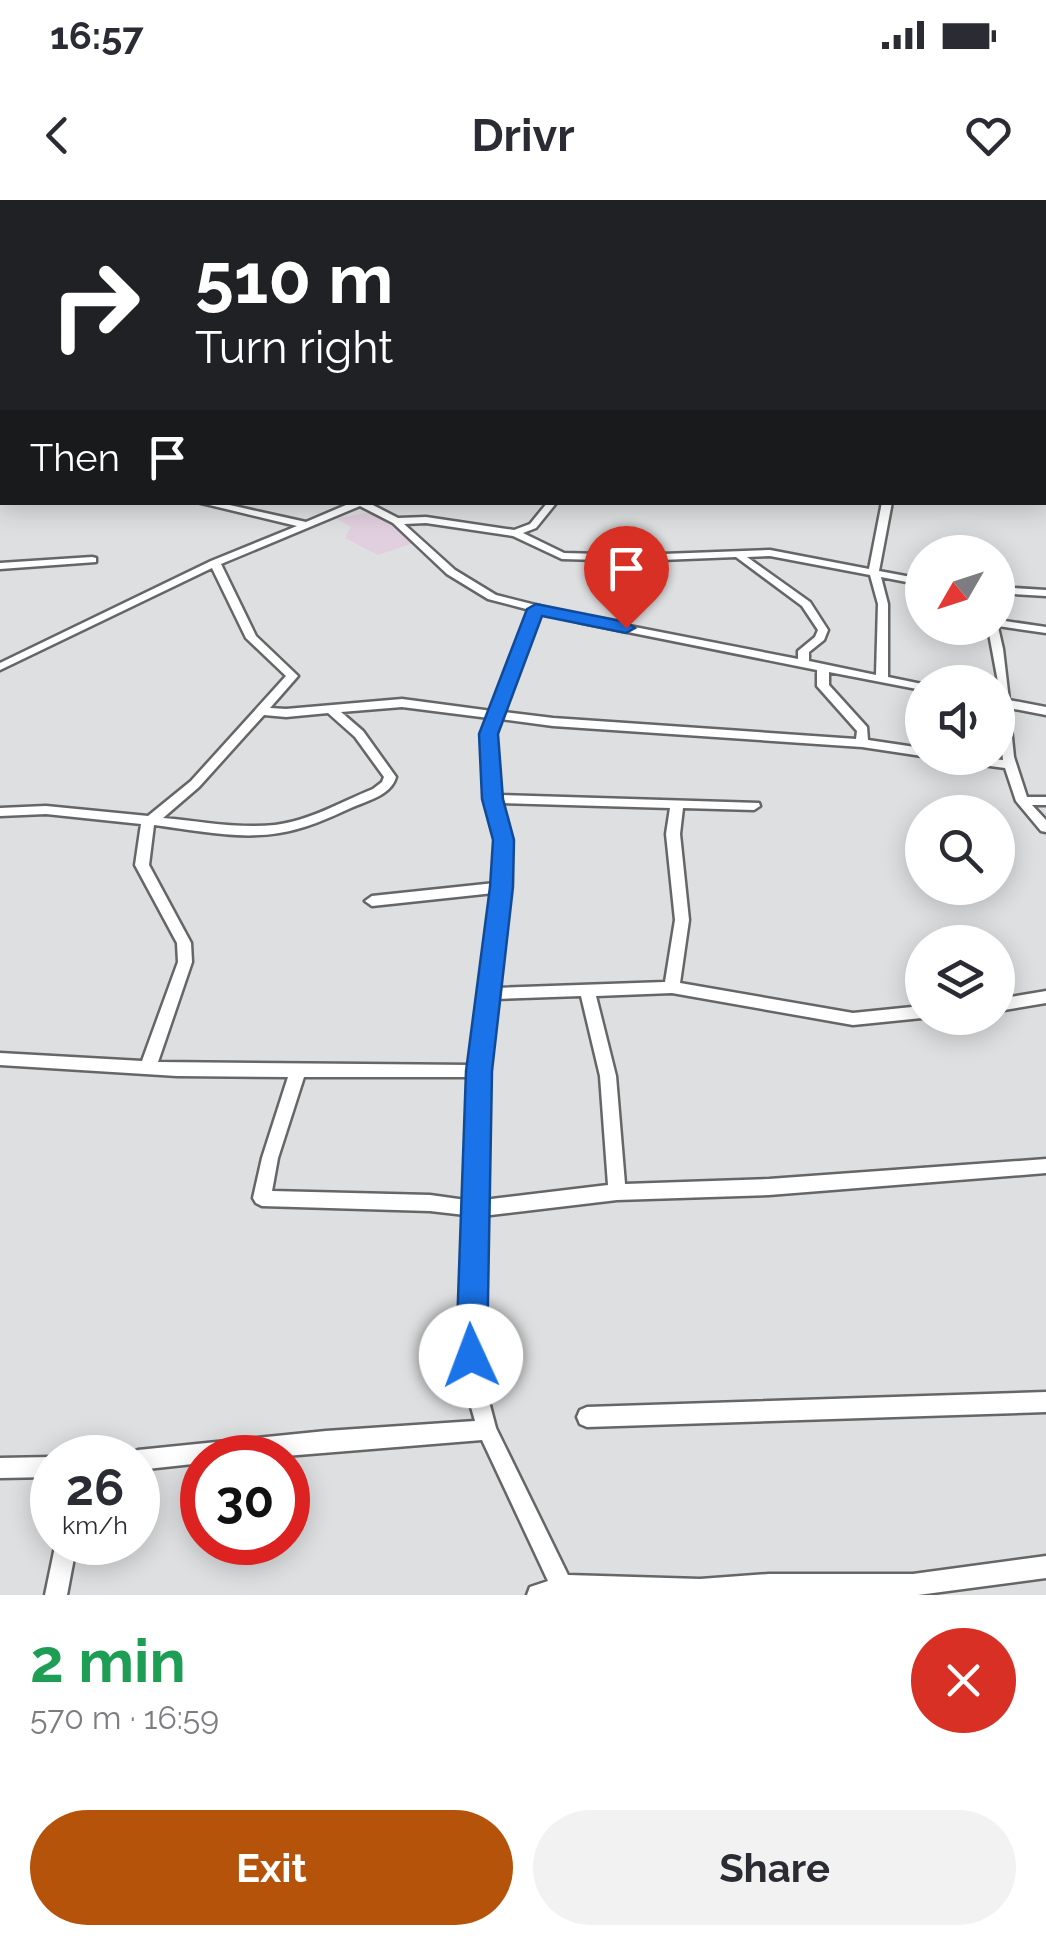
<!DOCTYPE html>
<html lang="en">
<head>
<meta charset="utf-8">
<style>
	:root { --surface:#fff; --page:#f2f2f3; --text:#2b2b33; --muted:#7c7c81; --accent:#b45309 }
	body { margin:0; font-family:Raleway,sans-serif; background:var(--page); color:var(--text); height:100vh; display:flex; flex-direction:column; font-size:38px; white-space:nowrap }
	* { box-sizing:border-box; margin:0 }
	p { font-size:32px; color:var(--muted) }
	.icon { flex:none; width:55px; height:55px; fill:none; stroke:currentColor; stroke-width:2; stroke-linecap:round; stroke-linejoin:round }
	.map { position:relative; height:1395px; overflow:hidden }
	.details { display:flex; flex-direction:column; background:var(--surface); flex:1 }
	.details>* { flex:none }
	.hud { position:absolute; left:0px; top:0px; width:1048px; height:305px; box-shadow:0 5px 25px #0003; background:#202124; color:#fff; overflow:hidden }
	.needle { width:65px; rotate:231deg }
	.buttons { position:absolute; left:905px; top:335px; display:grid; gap:20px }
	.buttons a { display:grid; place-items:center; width:110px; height:110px; border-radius:50%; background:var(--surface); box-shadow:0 5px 25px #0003; font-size:50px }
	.speed { position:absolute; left:30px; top:1235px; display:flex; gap:20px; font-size:50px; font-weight:700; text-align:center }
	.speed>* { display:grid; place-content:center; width:130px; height:130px; border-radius:50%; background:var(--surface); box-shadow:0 5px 25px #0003; line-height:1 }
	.speed small { font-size:25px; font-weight:400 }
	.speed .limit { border:15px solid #d22; background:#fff; color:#111 }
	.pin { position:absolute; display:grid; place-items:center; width:85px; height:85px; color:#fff; margin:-102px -42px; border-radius:50% 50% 50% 0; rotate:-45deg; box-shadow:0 0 10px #0007 }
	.pin .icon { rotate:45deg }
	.me { position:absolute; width:110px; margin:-55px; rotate:358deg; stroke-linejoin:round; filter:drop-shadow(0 0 8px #0008) }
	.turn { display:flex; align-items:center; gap:35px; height:210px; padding:0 30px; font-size:45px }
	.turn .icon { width:130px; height:130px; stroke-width:2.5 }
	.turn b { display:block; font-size:70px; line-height:85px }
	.then { display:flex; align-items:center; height:95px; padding:0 30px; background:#0003; gap:20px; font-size:38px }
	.round { display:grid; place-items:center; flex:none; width:105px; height:105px; border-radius:52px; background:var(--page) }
	.summary { display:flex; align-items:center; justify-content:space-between; height:170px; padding:0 30px }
	h1 { font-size:60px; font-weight:700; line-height:75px; color:#1e9e55 }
	.cta { display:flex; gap:20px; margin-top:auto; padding:20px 30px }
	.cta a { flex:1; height:115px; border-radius:60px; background:var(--accent); color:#fff; font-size:40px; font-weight:700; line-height:115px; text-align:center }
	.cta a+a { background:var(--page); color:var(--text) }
	.status { display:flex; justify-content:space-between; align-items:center; height:70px; padding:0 50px; background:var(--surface); direction:ltr }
	.status svg { height:28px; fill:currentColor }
	header { display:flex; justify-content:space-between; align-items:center; height:130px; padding:0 30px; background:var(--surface); font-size:45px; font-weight:700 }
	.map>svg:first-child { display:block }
	.commercial { fill:#e1cede }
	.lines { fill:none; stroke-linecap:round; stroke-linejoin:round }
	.minor-casing { stroke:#656667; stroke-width:5 }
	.major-casing { stroke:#bdbdbd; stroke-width:4 }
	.minor { fill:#fff; fill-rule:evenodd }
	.major { fill:#fbc1b8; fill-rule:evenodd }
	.route { fill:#1a73e8; stroke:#114b97; stroke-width:2.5 }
</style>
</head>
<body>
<div class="status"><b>16:57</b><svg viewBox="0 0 49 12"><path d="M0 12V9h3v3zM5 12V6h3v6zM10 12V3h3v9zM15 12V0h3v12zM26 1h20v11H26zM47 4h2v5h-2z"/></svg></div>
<header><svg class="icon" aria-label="back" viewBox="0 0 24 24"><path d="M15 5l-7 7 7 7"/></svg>Drivr<svg class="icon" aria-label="heart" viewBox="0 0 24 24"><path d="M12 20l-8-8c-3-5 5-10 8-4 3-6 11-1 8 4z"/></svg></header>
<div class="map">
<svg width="1046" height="1395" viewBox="0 0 1046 1395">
	<rect width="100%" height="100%" fill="#dedfe0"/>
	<!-- commercial -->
	<polygon class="commercial" points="369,313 382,319 413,343 378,355 345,338 351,327 335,318"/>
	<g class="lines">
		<!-- minor casing -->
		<g class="minor-casing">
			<g id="minor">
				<polygon points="204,0 210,0 208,2 202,2"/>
				<polygon points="620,0 632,0 629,2"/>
				<rect x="680" y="0" width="6" height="2"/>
				<rect x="742" y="0" width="6" height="2"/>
				<rect x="802" y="0" width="6" height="2"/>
				<polygon points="870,0 954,0 966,2 904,2"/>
				<polygon points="1016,0 1022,0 1024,2 1018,2"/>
				<rect x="1045" y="3" width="1" height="4"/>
				<rect x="1045" y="17" width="1" height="4"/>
				<polygon points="2,18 2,23 0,24 0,19"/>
				<polygon points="2,42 2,46 0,47 0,43"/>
				<rect x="0" y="76" width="2" height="4"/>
				<rect x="0" y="96" width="2" height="6"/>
				<rect x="0" y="128" width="2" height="4"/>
				<rect x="0" y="170" width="2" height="5"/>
				<polygon points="2,253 2,259 0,260 0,254"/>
				<path d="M197,302H216L306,322L353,302H367L398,318L426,317L514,330L530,324L548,302H557L536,328L523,333L564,353L636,355L770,350L869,369L882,302H892L879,371L922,379V385L881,377L888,404V477L922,484V490L829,472V485L867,527L868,540L922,548V556L862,547L553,526L500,519L495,533L498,595L759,603L760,606L754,610L683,608L680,634L689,720L680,783L853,813L922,806V818L853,825L672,793L596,796L616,876L625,984L769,979L1046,959V973L769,995L617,1000L482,1016L478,1134L483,1179L496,1228L568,1375L700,1379L769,1374H913L1046,1356V1378L918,1395H527L530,1387L548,1381L482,1240L261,1258H202V1263L138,1270V1258H129L131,1253L138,1250L326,1231L475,1221L463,1179L460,1134L465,1015L430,1011L262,1006L256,1003L253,998L262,958L288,877L177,876L0,865V853L142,861L178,762L177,743L135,665L141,624L46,614L0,616V608L46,606L148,616L191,581L286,476L246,438L212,368L0,470V463L211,361L297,326ZM360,306L393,323L447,374L488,399L530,410L492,511L402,499L286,509L270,508L298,476L256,436L221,364ZM426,323L513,336L562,359L636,361L736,357L802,406L818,430L815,437L798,451V459L583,417L496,395L455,370L404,324ZM770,356L870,375L878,404L876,475L809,461V452L824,440L828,430L810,402L747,357ZM540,412L583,423L817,470V486L857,531L856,539L553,518L503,512ZM402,507L489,518L483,533L486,599L497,640L495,683L372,696L365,701L372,706L494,693L472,865L158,862L192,762L191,743L149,665L154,625C194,630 239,640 279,633C305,629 329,618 353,607C369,600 391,595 396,577L363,531L341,512ZM328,513L355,537L384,577L382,582L373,589C341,602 309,621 275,625C238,629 199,621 163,618L199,587L264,515L286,517ZM500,603L670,608L666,634L675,720L665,782L497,788L509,687L511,640ZM581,796L600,876L608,985L483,1000L487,871L495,799ZM304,877H471L466,1000L430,995L272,991L278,958Z"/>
				<polygon points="92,357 96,358 96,362 0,369 0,363"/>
				<polygon points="998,387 1046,390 1046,396 998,393"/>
				<polygon points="998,420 1046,427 1046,433 998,426"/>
				<polygon points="998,427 1003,449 1009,500 1046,507 1046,515 1009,508 1014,557 1027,597 1046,597 1046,605 1032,605 1046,620 1046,632 1041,631 1016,601 1005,568 960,562 954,558 984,558 1003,560 998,514 998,482 988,428"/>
				<polygon points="1046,791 1046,803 998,811 998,799"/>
				<polygon points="1046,1192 1046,1212 587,1227 580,1224 577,1217 580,1210 587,1207"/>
				<polygon points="52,1257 52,1277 0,1278 0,1258"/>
				<polygon points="56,1342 77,1342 67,1395 45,1395"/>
			</g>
		</g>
		<!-- major casing -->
		<g class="major-casing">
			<g id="major">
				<polygon points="153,0 162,0 160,2 153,2"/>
				<polygon points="2,147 2,154 0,155 0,148"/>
			</g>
		</g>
		<!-- minor -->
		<use href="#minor" class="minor"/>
		<!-- major -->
		<use href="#major" class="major"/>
	</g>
	<!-- route -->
	<polygon class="route" points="536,404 626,422 635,428 626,433 542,416 498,534 503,599 514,640 513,687 492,871 487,1156 482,1167 471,1172 460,1167 456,1156 466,871 490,687 493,640 482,599 479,534 527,409"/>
</svg>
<div class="buttons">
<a><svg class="needle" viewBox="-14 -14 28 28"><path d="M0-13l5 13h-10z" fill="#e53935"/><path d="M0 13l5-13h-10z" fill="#7c7c81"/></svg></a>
<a><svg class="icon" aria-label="sound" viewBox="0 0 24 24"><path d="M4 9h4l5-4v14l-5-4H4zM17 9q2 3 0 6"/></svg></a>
<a><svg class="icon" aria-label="search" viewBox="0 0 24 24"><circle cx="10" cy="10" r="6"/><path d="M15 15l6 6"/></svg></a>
<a><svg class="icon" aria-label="layers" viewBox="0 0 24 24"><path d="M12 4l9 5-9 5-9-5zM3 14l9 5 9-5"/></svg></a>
</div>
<div class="speed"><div>26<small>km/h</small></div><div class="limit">30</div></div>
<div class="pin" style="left:626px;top:428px;background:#d93025"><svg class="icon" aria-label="arrive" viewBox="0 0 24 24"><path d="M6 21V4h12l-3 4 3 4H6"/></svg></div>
<svg class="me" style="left:471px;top:1156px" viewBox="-20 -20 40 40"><circle r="19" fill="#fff"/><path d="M0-13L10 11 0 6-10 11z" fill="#1a73e8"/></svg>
<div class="hud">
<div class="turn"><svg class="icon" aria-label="right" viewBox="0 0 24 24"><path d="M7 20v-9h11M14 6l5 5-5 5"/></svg><div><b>510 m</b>Turn right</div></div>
<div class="then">Then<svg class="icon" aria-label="arrive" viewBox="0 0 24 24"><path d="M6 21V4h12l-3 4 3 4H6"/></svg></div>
</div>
</div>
<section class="details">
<div class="summary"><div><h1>2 min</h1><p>570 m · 16:59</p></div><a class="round" style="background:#d93025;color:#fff"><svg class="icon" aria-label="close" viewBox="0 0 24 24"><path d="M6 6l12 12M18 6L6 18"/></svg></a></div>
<div class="cta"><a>Exit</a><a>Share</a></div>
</section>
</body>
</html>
